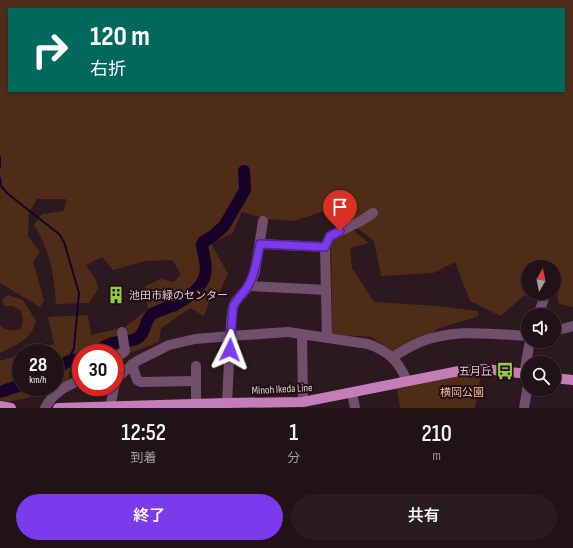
<!DOCTYPE html>
<html lang="ja">
<head>
<meta charset="utf-8">
<style>
	:root { --surface:#211217; --page:#291b20; --text:#f1f3f6; --muted:#a29ea1; --line:#3e3236; --accent:#7c3aed }
	body { margin:0; font-family:"Sofia Sans Condensed","Noto Sans JP",sans-serif; background:var(--page); color:var(--text); height:100vh; display:flex; flex-direction:column; font-size:15px; white-space:nowrap }
	* { box-sizing:border-box; margin:0 }
	p { font-size:13px; color:var(--muted) }
	.icon { flex:none; width:22px; height:22px; fill:none; stroke:currentColor; stroke-width:2; stroke-linecap:round; stroke-linejoin:round }
	.map { position:relative; height:408px; overflow:hidden }
	.details { display:flex; flex-direction:column; background:var(--surface); flex:1 }
	.details>* { flex:none }
	.hud { position:absolute; left:8px; top:8px; width:557px; height:84px; border-radius:0px; box-shadow:0 1px 3px #0004,0 0 0 1px var(--line); background:#00695c; color:#fff; overflow:hidden }
	.needle { width:26px; rotate:9deg }
	.controls { position:absolute; left:521px; top:260px; display:grid; gap:8px }
	.controls a { display:grid; place-items:center; width:40px; height:40px; border-radius:50%; background:var(--surface); box-shadow:0 1px 3px #0004,0 0 0 1px var(--line); font-size:20px }
	.speed { position:absolute; left:12px; top:344px; display:flex; gap:8px; font-size:20px; font-weight:700; text-align:center }
	.speed>* { display:grid; place-content:center; width:52px; height:52px; border-radius:50%; background:var(--surface); box-shadow:0 1px 3px #0004,0 0 0 1px var(--line); line-height:1 }
	.speed small { font-size:10px; font-weight:400 }
	.speed .limit { border:6px solid #d22; background:#fff; color:#111 }
	.pin { position:absolute; display:grid; place-items:center; width:34px; height:34px; color:#fff; margin:-41px -17px; border-radius:50% 50% 50% 0; rotate:-45deg; box-shadow:0 0 4px #0007 }
	.pin .icon { rotate:45deg }
	.me { position:absolute; width:44px; margin:-22px; rotate:3deg; stroke-linejoin:round; filter:drop-shadow(0 0 3px #0008) }
	.turn { display:flex; align-items:center; gap:14px; height:84px; padding:0 16px; font-size:18px }
	.turn .icon { width:52px; height:52px; stroke-width:2.5 }
	.turn b { display:block; font-size:28px; line-height:34px }
	.eta { display:flex; justify-content:space-evenly; align-items:center; height:68px; text-align:center }
	.eta b { font-size:24px; font-weight:600; line-height:28px }
	.button { display:flex; gap:8px; margin-top:auto; padding:8px 16px }
	.button a { flex:1; height:46px; border-radius:24px; background:var(--accent); color:#fff; font-size:16px; font-weight:600; line-height:46px; text-align:center }
	.button a+a { background:var(--page); color:var(--text) }
	.map>svg:first-child { display:block }
	.green { fill:#4e2c17; fill-rule:evenodd }
	.lines { fill:none; stroke-linecap:round; stroke-linejoin:round }
	.stream { stroke:#180229; stroke-width:2 }
	.river { stroke:#180229; stroke-width:12 }
	.minor { stroke:#714f6c; stroke-width:10 }
	.major { stroke:#c57dba; stroke-width:10 }
	.route-casing { stroke:#51269a; stroke-width:10 }
	.route { stroke:#7c3aed; stroke-width:7 }
	.labels { text-anchor:middle; dominant-baseline:central; stroke-width:4; stroke-linejoin:round; paint-order:stroke }
	.poi-label { font-size:11px; fill:#ddced2; stroke:#220e15; text-anchor:start }
	.street-label { font-size:11px; fill:#ddced2; stroke:#220e15 }
	.park-label { font-size:11px; fill:#f7b894; stroke:#220e15 }
</style>
</head>
<body>
<div class="map">
<svg width="573" height="408" viewBox="0 0 573 408">
	<rect width="100%" height="100%" fill="#2c181f"/>
	<!-- green -->
	<g class="green">
		<path d="M0,0H573V307L559,304L555,283L554,284V267H528V293H532L522,297L501,316L470,301L455,262L433,273L381,276L374,241L354,226L342,205L294,221L266,219L242,212L232,234L211,243L228,274L219,293L211,296L204,316L190,308L161,328L159,342L130,353L125,327L148,309L145,286L161,279L174,282L181,274L172,260L146,261L113,270L102,257L86,265L96,280L98,289L89,303L56,304C54,274 50,251 34,225L42,214L64,211L66,199H37L29,213L28,236L40,252L33,262L44,300L40,307L0,283ZM9,9H564V91H9Z"/>
		<polygon points="351,229 369,243 350,248 352,268 374,302 437,306 477,311 479,316 440,328 427,336 395,352 371,337 332,334 331,240"/>
		<path d="M8,295L23,300L36,321C32,339 15,346 0,353V325C6,332 13,331 21,329L23,321L21,311L13,306H4L2,300Z"/>
		<polygon points="88,315 91,335 117,329 122,351 115,353 81,353 81,367 71,363 68,381 55,386 55,353 24,353 54,344 48,317"/>
		<polygon points="21,354 21,387 38,387 31,397 7,402 0,400 0,361"/>
		<polygon points="481,374 475,408 400,408 397,389 458,376"/>
	</g>
	<g class="lines">
		<!-- stream -->
		<g class="stream">
			<polyline points="0,157 0,167"/>
			<polyline points="0,178 1,186 7,193 60,235 64,242 79,293 74,348 68,361"/>
		</g>
		<!-- river -->
		<g class="river">
			<path d="M97,353C109,339 120,344 136,339C146,335 144,321 152,314C159,310 168,308 175,305C186,299 202,288 205,275C208,266 203,254 202,245L203,242L213,236L224,226L245,190L244,171"/>
			<path d="M55,371C64,364 68,358 81,360"/>
			<polyline points="0,392 21,385"/>
		</g>
		<!-- minor -->
		<g class="minor">
			<polyline points="260,244 325,247 327,338"/>
			<polyline points="325,247 330,236 361,221 373,213"/>
			<polyline points="249,286 326,290"/>
			<polyline points="538,315 546,293"/>
			<polyline points="554,331 573,326"/>
			<polyline points="302,334 303,402"/>
			<path d="M393,357C401,352 409,347 418,343C453,328 491,334 528,336"/>
			<polyline points="115,359 125,351 122,332"/>
			<polyline points="132,364 137,380 141,382 196,381"/>
			<polyline points="524,374 530,341"/>
			<path d="M115,385L119,376L137,361L169,345L195,339L231,336L288,332L368,344C389,351 399,362 407,381"/>
			<polyline points="352,393 355,408"/>
			<polyline points="227,403 231,322 233,307 236,301 249,286 255,272 263,221"/>
			<polyline points="196,404 196,366"/>
			<path d="M45,408C53,393 65,386 81,380"/>
			<polyline points="110,408 114,387"/>
			<polyline points="524,408 528,385"/>
		</g>
		<!-- major -->
		<g class="major">
			<polyline points="554,378 573,380"/>
			<polyline points="0,406 11,408"/>
			<polyline points="58,408 227,403 303,402 464,370 485,369 528,374"/>
		</g>
	</g>
	<g class="lines">
		<!-- route casing -->
		<g class="route-casing">
			<path id="route" d="M230,350L233,307C237,298 245,292 249,284C256,271 257,258 260,244L325,247L330,236L340,231"/>
		</g>
		<!-- route -->
		<use href="#route" class="route"/>
	</g>
	<!-- icons -->
	<defs>
		<g id="building-bare" transform="scale(1.38)"><path d="M-4-6H4V6H1V3H-1V6H-4ZM-2.5-4.3h1.7v1.8h-1.7ZM.8-4.3h1.7v1.8H.8ZM-2.5-1h1.7V.8h-1.7ZM.8-1h1.7V.8H.8Z" fill="#91cd40" stroke="#220e15" stroke-width="2.5" paint-order="stroke"/></g>
		<g id="bus-bare" transform="scale(1.38)"><path d="M-5-6H5V4H4V6H2V4H-2V6H-4V4H-5ZM-3.5-4V0h7V-4ZM-3.5 1.2v1.5H-2V1.2ZM2 1.2v1.5H3.5V1.2Z" fill="#91cd40" stroke="#220e15" stroke-width="2.5" paint-order="stroke"/></g>
	</defs>
	<g fill-rule="evenodd">
		<use href="#building-bare" x="116" y="295"/>
		<use href="#bus-bare" x="505" y="371"/>
	</g>
	<g class="labels">
		<!-- poi labels -->
		<g class="poi-label">
			<text x="129" y="295">池田市緑のセンター</text>
			<text x="492" y="371" text-anchor="end">五月丘</text>
		</g>
		<!-- street labels -->
		<g class="street-label">
			<text transform="translate(282 389) rotate(-3)">Minoh Ikeda Line</text>
		</g>
		<!-- park labels -->
		<g class="park-label">
			<text x="462" y="392">横岡公園</text>
		</g>
	</g>
</svg>
<div class="controls">
<a><svg class="needle" viewBox="-14 -14 28 28"><path d="M0-13l5 13h-10z" fill="#e53935"/><path d="M0 13l5-13h-10z" fill="#a29ea1"/></svg></a>
<a><svg class="icon" aria-label="sound" viewBox="0 0 24 24"><path d="M4 9h4l5-4v14l-5-4H4zM17 9q2 3 0 6"/></svg></a>
<a><svg class="icon" aria-label="search" viewBox="0 0 24 24"><circle cx="10" cy="10" r="6"/><path d="M15 15l6 6"/></svg></a>
</div>
<div class="speed"><div>28<small>km/h</small></div><div class="limit">30</div></div>
<div class="pin" style="left:340px;top:231px;background:#d93025"><svg class="icon" aria-label="arrive" viewBox="0 0 24 24"><path d="M6 21V4h12l-3 4 3 4H6"/></svg></div>
<svg class="me" style="left:230px;top:350px" viewBox="-20 -20 40 40"><path d="M0-17L14 15 0 8-14 15z" fill="#7c3aed" stroke="#fff" stroke-width="4"/></svg>
<div class="hud">
<div class="turn"><svg class="icon" aria-label="right" viewBox="0 0 24 24"><path d="M7 20v-9h11M14 6l5 5-5 5"/></svg><div><b>120 m</b>右折</div></div>
</div>
</div>
<section class="details">
<div class="eta">
<div><b>12:52</b><p>到着</p></div>
<div><b>1</b><p>分</p></div>
<div><b>210</b><p>m</p></div>
</div>
<div class="button"><a>終了</a><a>共有</a></div>
</section>
</body>
</html>
